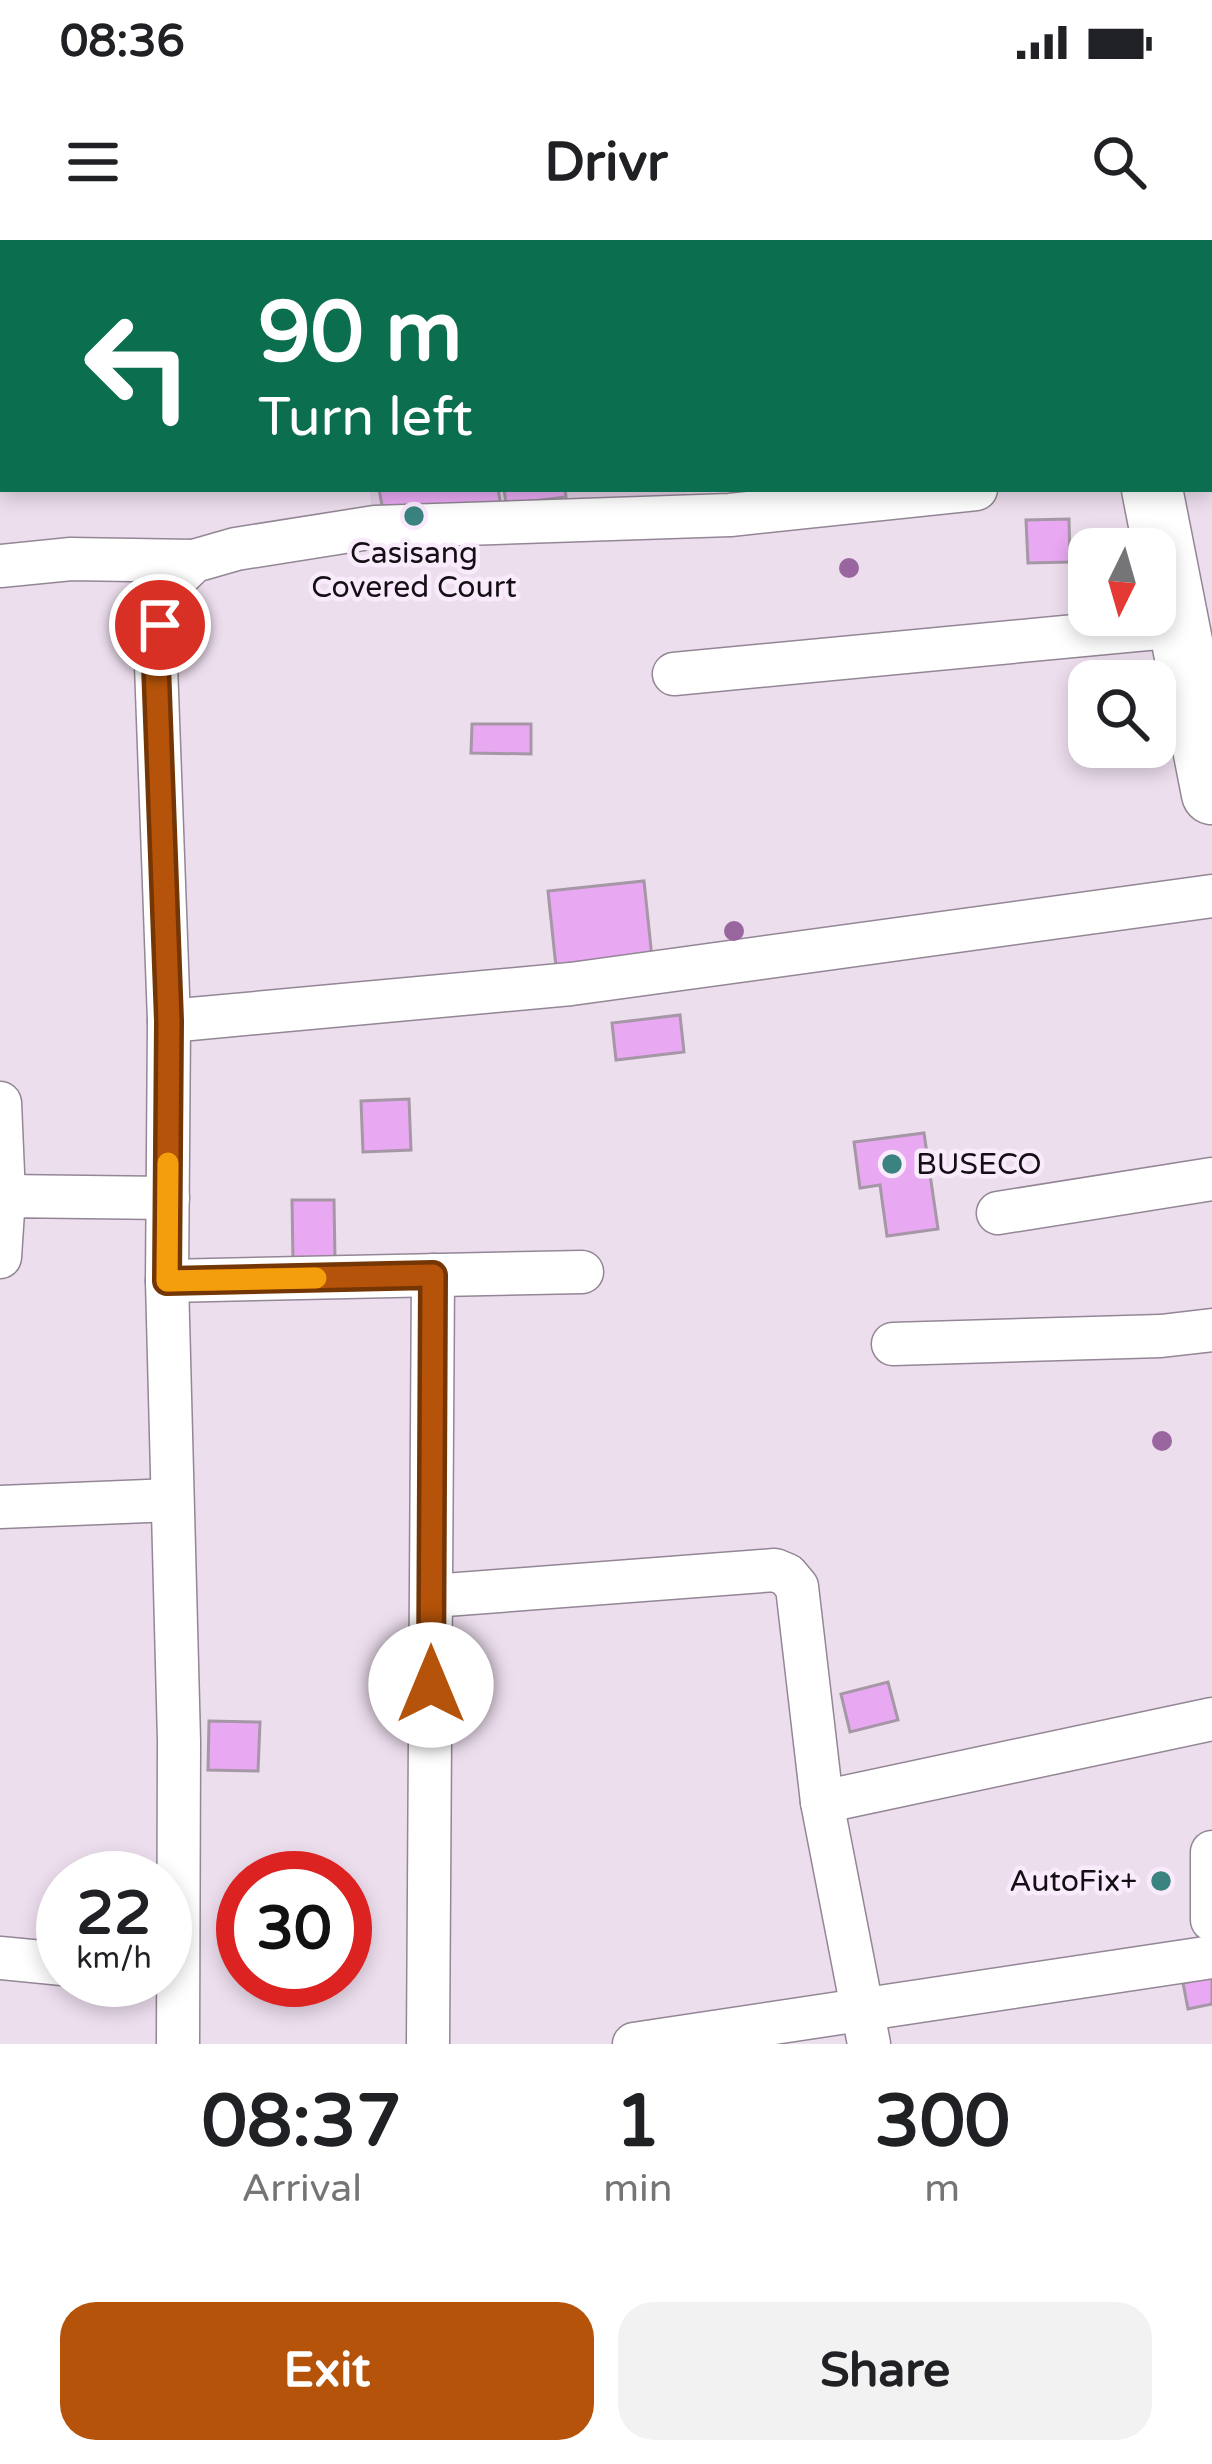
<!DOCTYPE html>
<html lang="en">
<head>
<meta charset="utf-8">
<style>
	:root { --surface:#fff; --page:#f2f2f2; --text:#202124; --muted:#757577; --accent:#b45309 }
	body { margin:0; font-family:"Varela Round",sans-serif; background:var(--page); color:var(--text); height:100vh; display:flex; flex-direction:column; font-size:45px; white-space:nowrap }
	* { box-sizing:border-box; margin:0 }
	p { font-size:39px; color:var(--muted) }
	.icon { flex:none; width:66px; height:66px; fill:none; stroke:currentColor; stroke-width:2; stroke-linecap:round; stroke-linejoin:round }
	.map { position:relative; height:1804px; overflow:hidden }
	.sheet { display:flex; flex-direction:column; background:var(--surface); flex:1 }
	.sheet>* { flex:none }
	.guide { position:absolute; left:0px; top:0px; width:1212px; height:252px; box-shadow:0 6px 18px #0003; background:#0b6e4f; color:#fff; overflow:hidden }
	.needle { width:78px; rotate:185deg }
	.tools { position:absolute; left:1068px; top:288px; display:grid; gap:24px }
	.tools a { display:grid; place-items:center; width:108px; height:108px; border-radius:24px; background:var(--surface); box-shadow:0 6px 18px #0003; font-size:60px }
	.speed { position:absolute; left:36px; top:1611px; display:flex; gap:24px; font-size:60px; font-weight:700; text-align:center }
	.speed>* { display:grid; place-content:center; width:156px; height:156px; border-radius:50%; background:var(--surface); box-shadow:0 6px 18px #0003; line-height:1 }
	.speed small { font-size:30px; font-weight:400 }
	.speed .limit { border:18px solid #d22; background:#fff; color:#111 }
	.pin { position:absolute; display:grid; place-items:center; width:102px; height:102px; color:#fff; margin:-51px; border:6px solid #fff; border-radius:50%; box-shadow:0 3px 12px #0007 }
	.me { position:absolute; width:132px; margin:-66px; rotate:0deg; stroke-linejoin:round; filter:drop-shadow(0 0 9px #0008) }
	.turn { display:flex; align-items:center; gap:42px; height:252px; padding:0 60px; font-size:54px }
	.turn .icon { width:156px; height:156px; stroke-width:2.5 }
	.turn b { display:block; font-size:84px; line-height:102px }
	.eta { display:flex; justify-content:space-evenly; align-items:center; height:204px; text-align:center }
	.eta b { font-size:72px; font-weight:700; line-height:84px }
	.button { display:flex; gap:24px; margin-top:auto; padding:24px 60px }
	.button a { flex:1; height:138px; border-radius:36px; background:var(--accent); color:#fff; font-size:48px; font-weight:700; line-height:138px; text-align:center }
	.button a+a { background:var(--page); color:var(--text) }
	.status { display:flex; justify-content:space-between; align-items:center; height:84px; padding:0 60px; background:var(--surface); direction:ltr }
	.status svg { height:33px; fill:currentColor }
	header { display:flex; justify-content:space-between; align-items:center; height:156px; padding:0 60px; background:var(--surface); font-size:54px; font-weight:700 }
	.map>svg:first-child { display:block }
	.built { fill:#e4d0e6 }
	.building { fill:#e9a8f2; stroke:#a597a6; stroke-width:3 }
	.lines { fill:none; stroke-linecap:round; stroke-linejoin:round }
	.minor-casing { stroke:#938695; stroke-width:45 }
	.highway-casing { stroke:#938695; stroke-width:63 }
	.minor { stroke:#fff; stroke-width:42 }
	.highway { stroke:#fff; stroke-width:60 }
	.tree { fill:#9a66a0 }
	.route-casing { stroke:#753606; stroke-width:30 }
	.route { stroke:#b45309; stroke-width:21 }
	.slow { stroke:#f59e0b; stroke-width:21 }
	.poi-dot { fill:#3b8380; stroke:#faebfc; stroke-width:4.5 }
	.labels { text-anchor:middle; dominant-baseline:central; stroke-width:9; stroke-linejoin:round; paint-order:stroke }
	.poi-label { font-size:30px; fill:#140f14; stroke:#faebfc }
</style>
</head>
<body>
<div class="status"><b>08:36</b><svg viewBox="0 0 49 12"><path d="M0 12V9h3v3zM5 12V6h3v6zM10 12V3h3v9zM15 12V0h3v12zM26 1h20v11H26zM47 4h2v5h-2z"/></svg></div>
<header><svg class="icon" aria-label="menu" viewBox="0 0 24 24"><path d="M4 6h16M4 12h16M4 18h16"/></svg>Drivr<svg class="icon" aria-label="search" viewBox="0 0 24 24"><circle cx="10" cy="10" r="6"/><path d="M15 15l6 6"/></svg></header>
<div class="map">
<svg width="1212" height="1804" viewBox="0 0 1212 1804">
	<rect width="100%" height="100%" fill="#eddeee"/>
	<!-- built -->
	<polygon class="built" points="369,249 685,249 689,264 375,287"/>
	<!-- building -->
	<g class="building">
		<polygon points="379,249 498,249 501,266 386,287"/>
		<polygon points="504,249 565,249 566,257 506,264"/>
		<polygon points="1069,279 1070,322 1028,323 1026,280"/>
		<polygon points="472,484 531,484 531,514 471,513"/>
		<polygon points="644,641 652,718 556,727 548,651"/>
		<polygon points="680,775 684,812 616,820 612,783"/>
		<polygon points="409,859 411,910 363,912 361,861"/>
		<polygon points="924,893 938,989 887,996 880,945 860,948 854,902"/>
		<polygon points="292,960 334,960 335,1020 293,1021"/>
		<polygon points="888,1442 898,1480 850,1492 841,1454"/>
		<polygon points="209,1481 260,1482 258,1531 208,1530"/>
		<polygon points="1212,1737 1212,1764 1188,1769 1183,1743"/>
	</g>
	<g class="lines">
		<!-- minor casing -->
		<g class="minor-casing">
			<g id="minor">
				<polyline points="230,0 278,3"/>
				<polyline points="320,0 321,3"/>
				<polyline points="1209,181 1212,180"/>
				<polyline points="0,326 71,319 194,321"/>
				<polyline points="674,434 1179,386"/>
				<polyline points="169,781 571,744 1212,656"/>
				<polyline points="0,863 4,956"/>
				<polyline points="998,973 1212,939"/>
				<polyline points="0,1017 4,956 168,958"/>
				<polyline points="167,1041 582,1032"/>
				<polyline points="893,1104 1161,1096 1212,1090"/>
				<polyline points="0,1267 172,1260"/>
				<polyline points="432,1356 775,1330 787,1335 797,1347 822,1562 869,1804"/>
				<polyline points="822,1562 1212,1479"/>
				<polyline points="1212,1612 1212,1680"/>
				<polyline points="0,1718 63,1724"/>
				<polyline points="178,1804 179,1501 167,1041 169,781 156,425 160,385 171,343 194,321 236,309 375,287 730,275 976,249"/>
				<polyline points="428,1804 433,1035"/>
				<polyline points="634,1804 1212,1717"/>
			</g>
		</g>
		<!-- highway casing -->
		<g class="highway-casing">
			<g id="highway">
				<polyline points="1103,0 1103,3"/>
				<polyline points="1152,249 1212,554"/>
			</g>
		</g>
		<!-- minor -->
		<use href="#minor" class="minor"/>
		<!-- highway -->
		<use href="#highway" class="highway"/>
	</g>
	<!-- trees -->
	<g class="tree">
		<circle cx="849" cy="328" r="10"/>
		<circle cx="734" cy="691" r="10"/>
		<circle cx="1162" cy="1201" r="10"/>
	</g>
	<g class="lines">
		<!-- route casing -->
		<g class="route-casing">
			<polyline id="route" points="160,385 156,425 169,781 167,1041 433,1035 431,1445"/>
		</g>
		<!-- route -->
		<use href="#route" class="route"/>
		<!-- slow -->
		<polyline class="slow" points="168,923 167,1041 316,1038"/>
	</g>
	<!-- markers -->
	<g class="poi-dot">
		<circle cx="414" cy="276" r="12"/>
		<circle cx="892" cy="924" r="12"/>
		<circle cx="1161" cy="1641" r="12"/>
	</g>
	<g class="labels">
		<!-- poi labels -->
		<g class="poi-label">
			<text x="414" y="313">Casisang<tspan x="414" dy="34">Covered Court</tspan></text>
			<text x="916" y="924" text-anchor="start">BUSECO</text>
			<text x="1137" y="1641" text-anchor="end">AutoFix+</text>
		</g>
	</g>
</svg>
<div class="tools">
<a><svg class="needle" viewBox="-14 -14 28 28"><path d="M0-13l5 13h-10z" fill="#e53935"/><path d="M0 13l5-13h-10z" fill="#757577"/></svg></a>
<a><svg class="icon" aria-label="search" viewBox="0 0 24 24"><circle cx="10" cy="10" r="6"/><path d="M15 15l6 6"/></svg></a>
</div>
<div class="speed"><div>22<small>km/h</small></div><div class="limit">30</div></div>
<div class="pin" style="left:160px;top:385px;background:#d93025"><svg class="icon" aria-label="arrive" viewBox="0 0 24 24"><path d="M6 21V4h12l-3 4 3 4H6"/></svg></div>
<svg class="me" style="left:431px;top:1445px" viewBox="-20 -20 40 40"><circle r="19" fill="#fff"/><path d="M0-13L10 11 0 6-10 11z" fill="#b45309"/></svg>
<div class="guide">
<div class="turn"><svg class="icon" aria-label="left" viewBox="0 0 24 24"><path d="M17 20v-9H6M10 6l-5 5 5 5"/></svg><div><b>90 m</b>Turn left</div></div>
</div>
</div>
<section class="sheet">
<div class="eta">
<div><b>08:37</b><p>Arrival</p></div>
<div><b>1</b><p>min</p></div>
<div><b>300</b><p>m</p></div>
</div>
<div class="button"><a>Exit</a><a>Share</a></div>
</section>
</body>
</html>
